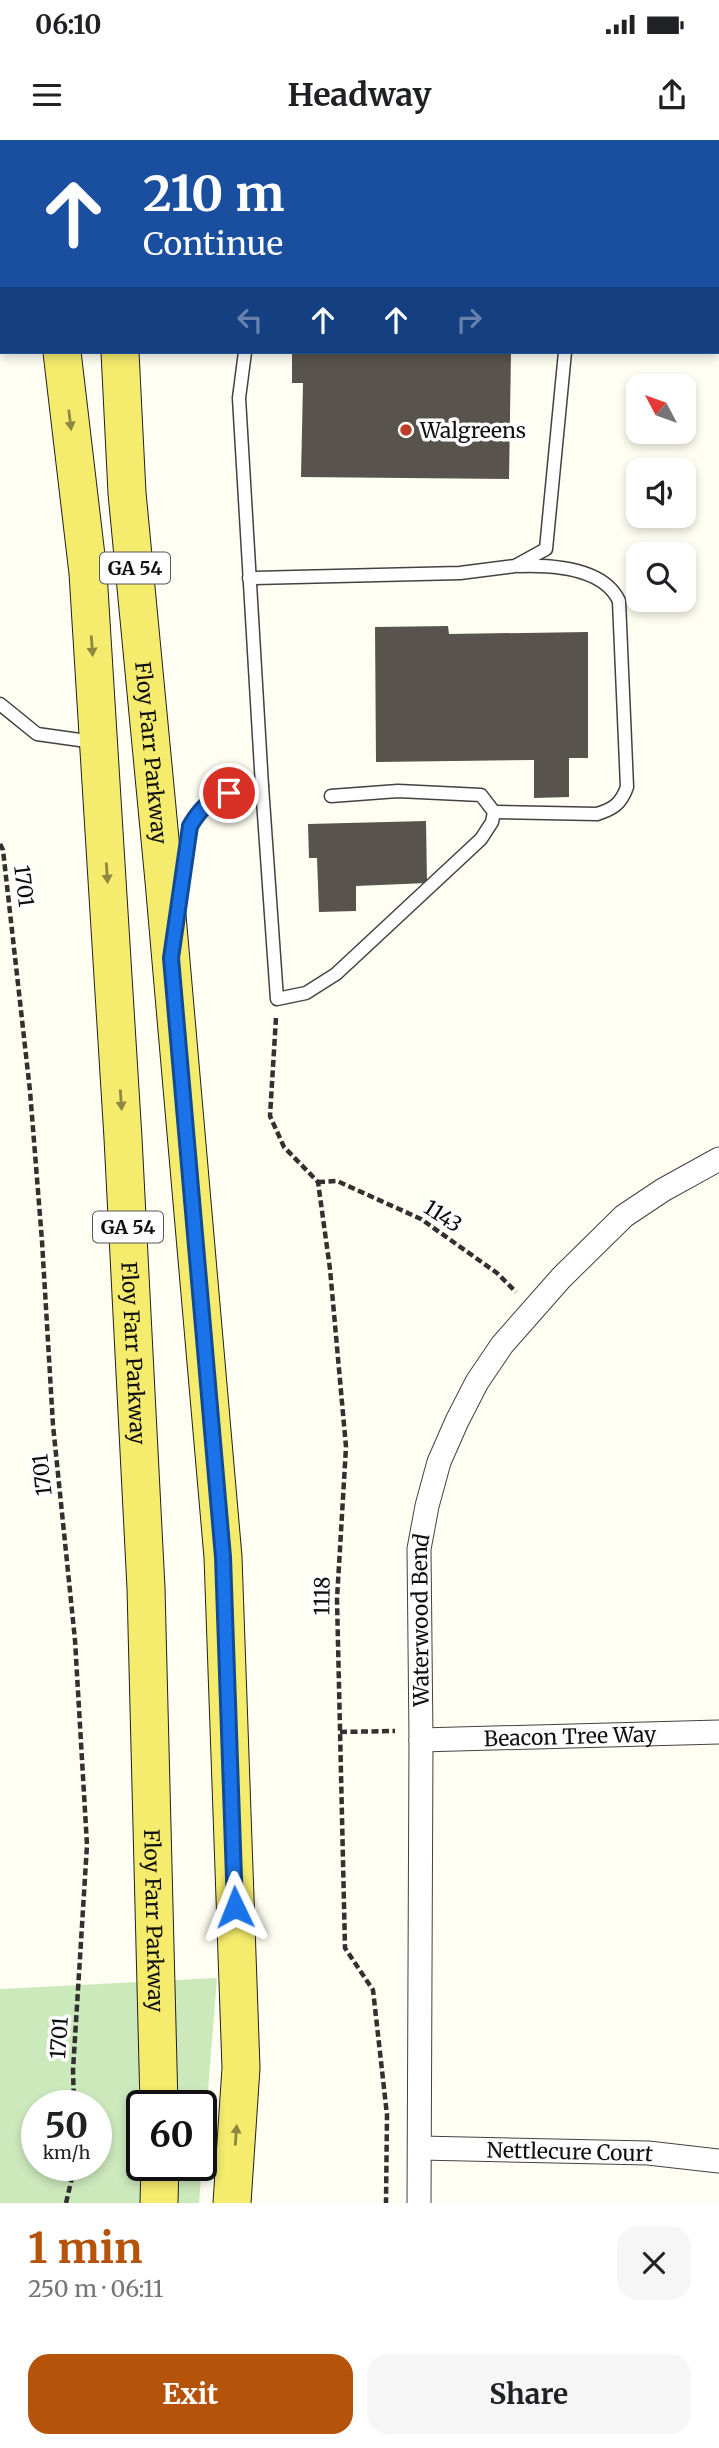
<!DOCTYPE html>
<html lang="en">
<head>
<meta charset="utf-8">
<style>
	:root { --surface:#fff; --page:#f6f6f6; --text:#202124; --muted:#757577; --accent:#b45309 }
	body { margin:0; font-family:Merriweather,serif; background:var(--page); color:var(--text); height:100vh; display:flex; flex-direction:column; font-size:26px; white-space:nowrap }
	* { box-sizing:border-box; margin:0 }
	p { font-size:23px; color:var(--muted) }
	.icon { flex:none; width:38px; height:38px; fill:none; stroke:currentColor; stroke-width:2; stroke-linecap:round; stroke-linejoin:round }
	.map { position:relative; height:2063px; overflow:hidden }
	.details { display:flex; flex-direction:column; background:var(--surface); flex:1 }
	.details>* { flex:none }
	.banner { position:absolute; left:0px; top:0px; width:719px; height:214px; box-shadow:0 4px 10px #0003; background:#1a4fa0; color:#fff; overflow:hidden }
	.needle { width:46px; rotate:311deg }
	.controls { position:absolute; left:626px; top:234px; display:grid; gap:14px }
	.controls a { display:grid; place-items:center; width:70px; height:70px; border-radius:14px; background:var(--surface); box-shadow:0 4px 10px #0003; font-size:35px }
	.speed { position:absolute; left:21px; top:1950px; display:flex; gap:14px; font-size:35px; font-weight:700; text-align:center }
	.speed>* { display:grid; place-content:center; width:91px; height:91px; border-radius:50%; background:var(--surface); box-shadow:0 4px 10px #0003; line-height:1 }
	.speed small { font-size:18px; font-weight:400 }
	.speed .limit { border:4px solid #111; border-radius:10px; background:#fff; color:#111 }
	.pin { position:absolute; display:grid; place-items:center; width:60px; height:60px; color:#fff; margin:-30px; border:4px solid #fff; border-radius:50%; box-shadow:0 2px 7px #0007 }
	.me { position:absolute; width:77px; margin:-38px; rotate:358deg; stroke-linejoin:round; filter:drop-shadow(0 0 5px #0008) }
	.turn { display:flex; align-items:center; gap:24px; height:147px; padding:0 28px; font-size:32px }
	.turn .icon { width:91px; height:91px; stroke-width:2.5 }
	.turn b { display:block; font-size:49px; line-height:60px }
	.lanes { display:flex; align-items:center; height:66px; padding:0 28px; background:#0003; justify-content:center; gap:35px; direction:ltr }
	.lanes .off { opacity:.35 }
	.round { display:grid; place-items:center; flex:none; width:74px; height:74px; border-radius:21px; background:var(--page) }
	.headline { display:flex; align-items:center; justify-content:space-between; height:119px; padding:0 28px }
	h1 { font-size:42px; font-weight:700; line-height:52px; color:var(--accent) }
	.button { display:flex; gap:14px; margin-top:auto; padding:14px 28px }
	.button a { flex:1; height:80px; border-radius:21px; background:var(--accent); color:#fff; font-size:28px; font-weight:700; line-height:80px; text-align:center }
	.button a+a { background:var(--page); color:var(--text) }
	.status { display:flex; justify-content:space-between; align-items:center; height:49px; padding:0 35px; background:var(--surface); direction:ltr }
	.status svg { height:19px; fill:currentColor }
	header { display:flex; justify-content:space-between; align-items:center; height:91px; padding:0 28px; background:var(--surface); font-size:32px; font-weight:700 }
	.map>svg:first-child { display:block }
	.green { fill:#cce9bc; fill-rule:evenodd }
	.building { fill:#58534c }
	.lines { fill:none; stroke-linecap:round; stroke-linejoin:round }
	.service-casing { stroke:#424242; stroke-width:15 }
	.minor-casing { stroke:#424242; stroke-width:25 }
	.tertiary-casing { stroke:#424242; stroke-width:32 }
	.secondary-casing { stroke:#313131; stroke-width:36 }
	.primary-casing { stroke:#202020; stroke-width:39 }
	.path { stroke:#313131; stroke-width:4.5; stroke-dasharray:7 3.5; stroke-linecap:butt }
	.service { stroke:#fff; stroke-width:12 }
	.minor { stroke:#fff; stroke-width:23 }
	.tertiary { stroke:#fff; stroke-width:30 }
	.secondary { stroke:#f8fdaf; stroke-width:33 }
	.primary { stroke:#f5eb6c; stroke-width:37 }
	.oneway { fill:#8e8842 }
	.route-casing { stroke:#114b97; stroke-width:18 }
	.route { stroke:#1a73e8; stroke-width:12 }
	.poi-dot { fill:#bd3c2a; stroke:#fff; stroke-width:2.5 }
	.labels { text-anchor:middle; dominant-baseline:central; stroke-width:7; stroke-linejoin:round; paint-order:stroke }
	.shield { fill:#fff; stroke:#575757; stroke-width:2 }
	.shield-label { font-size:19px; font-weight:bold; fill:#0f0f0f }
	.poi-label { font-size:21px; fill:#0f0f0f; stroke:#fff; text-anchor:start }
	.street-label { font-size:21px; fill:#0f0f0f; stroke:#fff }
</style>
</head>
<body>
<div class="status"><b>06:10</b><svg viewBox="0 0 49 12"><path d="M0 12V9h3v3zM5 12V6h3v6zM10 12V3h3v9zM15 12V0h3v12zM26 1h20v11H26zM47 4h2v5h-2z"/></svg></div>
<header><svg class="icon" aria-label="menu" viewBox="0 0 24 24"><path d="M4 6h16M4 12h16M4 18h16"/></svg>Headway<svg class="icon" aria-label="share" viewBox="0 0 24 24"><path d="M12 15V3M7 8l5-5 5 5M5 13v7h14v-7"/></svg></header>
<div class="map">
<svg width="719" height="2063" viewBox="0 0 719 2063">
	<rect width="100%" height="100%" fill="#fffef2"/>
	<!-- green -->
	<path class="green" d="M217,1838L199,2063H0V1849ZM37,1965H96V2025H37ZM142,1965H201V2025H142Z"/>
	<!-- building -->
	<g class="building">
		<polygon points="292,212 511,212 509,339 301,337 303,243 292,243"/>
		<polygon points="448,486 449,494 588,492 588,618 569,618 569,657 534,658 534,620 376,622 375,487"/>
		<polygon points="426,681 427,743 356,746 356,771 319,772 317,718 309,718 308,684"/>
	</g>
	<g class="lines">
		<!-- service casing -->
		<g class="service-casing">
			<g id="service">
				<polyline points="573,0 573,2"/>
				<polyline points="245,212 239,258 262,646 277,859 306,853 336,834 481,699 492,682 494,672 481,655 398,651 331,656"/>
				<polyline points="249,438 460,433 515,426 546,409 565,212"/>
				<polyline points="0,564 37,594 94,602"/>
				<path d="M494,672L597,674C613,669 621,664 627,647L619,461C603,427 551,425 519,426"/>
				<path d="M181,752C187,686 187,656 262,646"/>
			</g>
		</g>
		<!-- minor casing -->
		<g class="minor-casing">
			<g id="minor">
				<path id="s1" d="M421,1600L719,1592"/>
				<path id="s2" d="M420,2008L648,2013L719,2021"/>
				<path id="s3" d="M419,2063L421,1600L419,1409L427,1366L439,1322L457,1281L477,1242L502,1205L561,1138L624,1076L663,1050L719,1019"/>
			</g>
		</g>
		<!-- tertiary casing -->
		<g class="tertiary-casing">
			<g id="tertiary">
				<polyline points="0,16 2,16"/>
				<polyline points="0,65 2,65"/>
			</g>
		</g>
		<!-- secondary casing -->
		<g class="secondary-casing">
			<g id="secondary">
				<polyline points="183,2 205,0"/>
				<polyline points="718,61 719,61"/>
			</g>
		</g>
		<!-- primary casing -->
		<g class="primary-casing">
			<g id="primary">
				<polyline points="37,0 37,2"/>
				<polyline points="108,0 108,2"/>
				<polyline points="0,110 2,112"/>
				<path id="s4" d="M62,212L88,433L123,998L146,1448L159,1965"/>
				<path id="s5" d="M120,212L127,353L164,741L223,1417L241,1928L232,2063"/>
				<polyline points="159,2063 160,2025"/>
			</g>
		</g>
		<!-- path -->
		<g class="path">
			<polyline points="0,704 3,710 30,951 42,1101 53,1285 75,1500 87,1705 73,1930 74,1965"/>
			<polyline points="276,878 270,976 284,1007 318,1042 330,1129 346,1307 337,1459 345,1808 373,1850 387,1975 386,2063"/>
			<polyline points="318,1042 337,1041 421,1079 497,1133 516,1152"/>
			<polyline points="340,1592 395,1591"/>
			<polyline points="66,2063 75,2025"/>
		</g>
		<!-- service -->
		<use href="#service" class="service"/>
		<!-- minor -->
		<use href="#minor" class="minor"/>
		<!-- tertiary -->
		<use href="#tertiary" class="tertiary"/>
		<!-- secondary -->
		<use href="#secondary" class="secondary"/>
		<!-- primary -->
		<use href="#primary" class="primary"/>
	</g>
	<!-- one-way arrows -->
	<defs><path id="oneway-solid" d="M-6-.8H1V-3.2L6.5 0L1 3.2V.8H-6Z" transform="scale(1.75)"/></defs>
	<g class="oneway">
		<use href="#oneway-solid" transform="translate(70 280) rotate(83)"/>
		<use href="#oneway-solid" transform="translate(92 506) rotate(86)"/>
		<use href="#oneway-solid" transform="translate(107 733) rotate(86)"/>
		<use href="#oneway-solid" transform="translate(121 960) rotate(86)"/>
		<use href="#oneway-solid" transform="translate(236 1995) rotate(-86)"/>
	</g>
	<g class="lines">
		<!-- route casing -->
		<g class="route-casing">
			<path id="route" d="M229,653C210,659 200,669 190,686L171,818L223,1417L235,1767"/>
		</g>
		<!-- route -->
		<use href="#route" class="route"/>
	</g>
	<!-- markers -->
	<circle class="poi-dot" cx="406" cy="290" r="7"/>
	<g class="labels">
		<!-- shield labels -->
		<g class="shield">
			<rect x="100" y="412.5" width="70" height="31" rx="5"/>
			<rect x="93" y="1071.5" width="70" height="31" rx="5"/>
		</g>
		<g class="shield-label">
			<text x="135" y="428">GA 54</text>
			<text x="128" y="1087">GA 54</text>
		</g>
		<!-- poi labels -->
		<g class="poi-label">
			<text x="420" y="290">Walgreens</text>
		</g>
		<!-- street labels -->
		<g class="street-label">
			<text stroke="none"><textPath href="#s5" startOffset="402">Floy Farr Parkway</textPath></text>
			<text transform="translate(24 746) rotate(83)">1701</text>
			<text transform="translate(443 1076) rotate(33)">1143</text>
			<text stroke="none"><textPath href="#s4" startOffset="1004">Floy Farr Parkway</textPath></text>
			<text transform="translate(42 1335) rotate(-96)">1701</text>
			<text transform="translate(322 1456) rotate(-89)">1118</text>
			<text stroke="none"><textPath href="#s3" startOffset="583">Waterwood Bend</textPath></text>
			<text stroke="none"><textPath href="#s1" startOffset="149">Beacon Tree Way</textPath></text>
			<text stroke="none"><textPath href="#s4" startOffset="1572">Floy Farr Parkway</textPath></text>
			<text transform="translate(59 1898) rotate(-86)">1701</text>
			<text stroke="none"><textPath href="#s2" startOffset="150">Nettlecure Court</textPath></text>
		</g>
	</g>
</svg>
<div class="controls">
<a><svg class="needle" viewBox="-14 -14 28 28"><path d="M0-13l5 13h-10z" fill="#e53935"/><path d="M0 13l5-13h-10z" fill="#757577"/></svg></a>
<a><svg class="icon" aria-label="sound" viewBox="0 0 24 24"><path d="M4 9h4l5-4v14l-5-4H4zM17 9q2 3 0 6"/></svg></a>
<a><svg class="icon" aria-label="search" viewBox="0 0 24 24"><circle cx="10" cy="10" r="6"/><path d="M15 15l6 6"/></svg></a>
</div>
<div class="speed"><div>50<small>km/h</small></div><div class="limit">60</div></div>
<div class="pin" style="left:229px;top:653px;background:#d93025"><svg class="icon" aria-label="arrive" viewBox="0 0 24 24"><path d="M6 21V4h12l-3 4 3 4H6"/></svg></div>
<svg class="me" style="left:235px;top:1767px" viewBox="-20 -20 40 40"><path d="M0-17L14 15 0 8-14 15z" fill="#1a73e8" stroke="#fff" stroke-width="4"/></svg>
<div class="banner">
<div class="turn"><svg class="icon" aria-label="ahead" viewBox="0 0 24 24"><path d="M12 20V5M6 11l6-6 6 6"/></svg><div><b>210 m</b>Continue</div></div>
<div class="lanes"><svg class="icon off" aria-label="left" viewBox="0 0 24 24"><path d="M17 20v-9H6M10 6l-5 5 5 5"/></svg><svg class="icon" aria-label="ahead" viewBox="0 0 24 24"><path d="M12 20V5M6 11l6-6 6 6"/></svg><svg class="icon" aria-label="ahead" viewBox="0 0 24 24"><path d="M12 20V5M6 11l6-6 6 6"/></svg><svg class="icon off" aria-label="right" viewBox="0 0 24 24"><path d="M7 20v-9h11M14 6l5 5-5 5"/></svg></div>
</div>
</div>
<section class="details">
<div class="headline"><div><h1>1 min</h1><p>250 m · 06:11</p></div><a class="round"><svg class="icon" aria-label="close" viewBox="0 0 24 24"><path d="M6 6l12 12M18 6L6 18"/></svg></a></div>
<div class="button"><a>Exit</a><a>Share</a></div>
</section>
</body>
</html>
